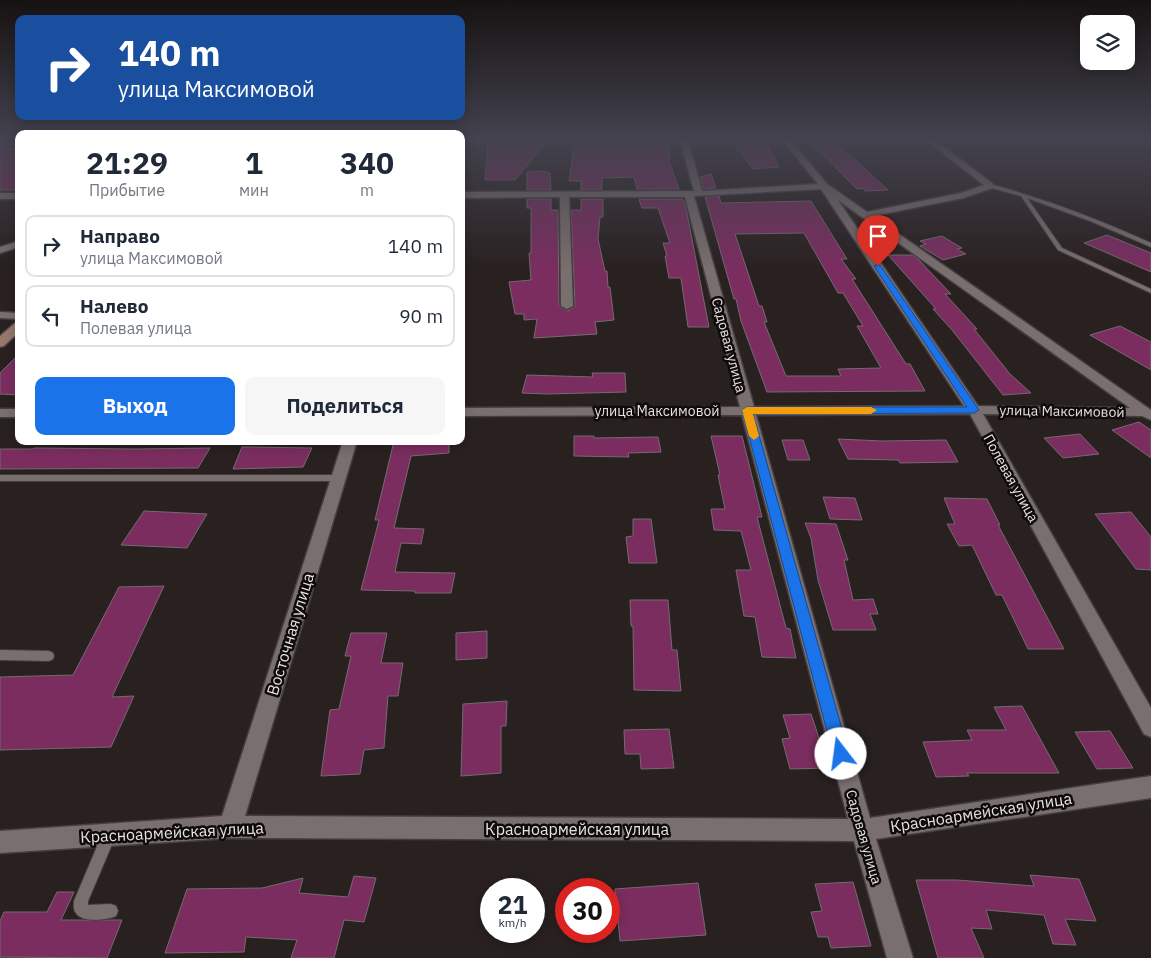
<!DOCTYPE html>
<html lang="ru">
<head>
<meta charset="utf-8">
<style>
	:root { --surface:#fff; --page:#f6f6f7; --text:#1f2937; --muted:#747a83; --line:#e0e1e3; --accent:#1a73e8 }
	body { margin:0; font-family:"IBM Plex Sans",sans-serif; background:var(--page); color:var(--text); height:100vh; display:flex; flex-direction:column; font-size:19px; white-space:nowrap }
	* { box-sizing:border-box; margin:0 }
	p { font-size:16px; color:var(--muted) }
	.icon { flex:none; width:28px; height:28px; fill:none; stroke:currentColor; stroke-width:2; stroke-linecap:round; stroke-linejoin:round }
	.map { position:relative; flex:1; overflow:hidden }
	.details { position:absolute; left:15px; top:130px; width:450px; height:315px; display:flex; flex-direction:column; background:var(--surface); border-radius:10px; box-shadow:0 2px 12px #0003 }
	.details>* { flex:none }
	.top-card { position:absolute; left:15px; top:15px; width:450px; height:105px; border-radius:10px; box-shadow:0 2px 12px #0003; background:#1a4fa0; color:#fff; overflow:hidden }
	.fabs { position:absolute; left:1080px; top:15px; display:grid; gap:10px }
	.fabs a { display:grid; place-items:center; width:55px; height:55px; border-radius:10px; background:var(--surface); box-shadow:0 2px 12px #0003; font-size:25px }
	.speed { position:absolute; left:480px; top:878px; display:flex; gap:10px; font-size:25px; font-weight:700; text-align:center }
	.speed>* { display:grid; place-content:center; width:65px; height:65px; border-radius:50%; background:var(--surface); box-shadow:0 2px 12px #0003; line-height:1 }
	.speed small { font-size:12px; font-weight:400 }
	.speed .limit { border:8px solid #d22; background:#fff; color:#111 }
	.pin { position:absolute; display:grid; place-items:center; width:42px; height:42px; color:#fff; margin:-51px -21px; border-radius:50% 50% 50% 0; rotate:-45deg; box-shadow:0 0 5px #0007 }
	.pin .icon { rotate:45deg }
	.me { position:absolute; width:55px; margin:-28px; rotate:345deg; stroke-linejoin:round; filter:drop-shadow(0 0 4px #0008) }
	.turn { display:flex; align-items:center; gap:18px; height:105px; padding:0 20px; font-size:22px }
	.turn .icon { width:65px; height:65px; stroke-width:2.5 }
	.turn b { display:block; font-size:35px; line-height:42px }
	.eta { display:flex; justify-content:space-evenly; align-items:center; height:85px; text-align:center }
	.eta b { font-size:30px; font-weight:800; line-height:35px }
	.cta { display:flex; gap:10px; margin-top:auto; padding:10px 20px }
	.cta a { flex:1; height:58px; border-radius:10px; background:var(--accent); color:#fff; font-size:20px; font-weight:800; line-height:58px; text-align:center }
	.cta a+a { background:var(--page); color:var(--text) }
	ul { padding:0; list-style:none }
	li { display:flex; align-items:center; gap:15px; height:62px; margin:0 10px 8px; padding:0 10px; border:2px solid var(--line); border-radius:10px }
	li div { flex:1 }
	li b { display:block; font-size:19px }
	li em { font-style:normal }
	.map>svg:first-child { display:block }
	.building { fill:#7b2d60; stroke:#746b70; fill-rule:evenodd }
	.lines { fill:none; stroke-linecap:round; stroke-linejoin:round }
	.lane-casing { stroke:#453e3e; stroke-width:2 }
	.street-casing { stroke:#453e3e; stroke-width:3 }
	.secondary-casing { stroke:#453e3e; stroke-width:3 }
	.lane { fill:#7a6f6f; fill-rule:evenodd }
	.street { fill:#7a6f6f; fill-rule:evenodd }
	.secondary { fill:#97776b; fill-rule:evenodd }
	.route { fill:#1a73e8; stroke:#114b97 }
	.slow { fill:#f59e0b }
	.labels { text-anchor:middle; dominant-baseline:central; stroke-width:5; stroke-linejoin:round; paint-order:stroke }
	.street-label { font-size:14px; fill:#e8e2e2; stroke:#0f0b0b }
	.near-street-label { font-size:16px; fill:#e8e2e2; stroke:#0f0b0b }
</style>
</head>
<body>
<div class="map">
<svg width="1151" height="958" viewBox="0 0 1151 958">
	<rect width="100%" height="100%" fill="#292020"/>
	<!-- building -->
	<g class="building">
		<polygon points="3,137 19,137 19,144 8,147 6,150 11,153 19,152 19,190 0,190 0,144"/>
		<polygon points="612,139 666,139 670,158 668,158 679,189 637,189 634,177 602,178 602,190 581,190 581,181 569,181 575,140"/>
		<polygon points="547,141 515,180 485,180 488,144"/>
		<polygon points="830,141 848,155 850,155 888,190 865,191 863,188 857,189 810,142"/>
		<polygon points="732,142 766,142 779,167 753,169"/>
		<polygon points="543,171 550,173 551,190 527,190 527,172"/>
		<polygon points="711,174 716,188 703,189 700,177"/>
		<path d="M719,196L721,203L811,201L847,259H841L856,279H852L906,364H910L925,391L767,392L741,321L736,299H734L705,197ZM804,233L838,293H843L863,326H857L881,368L838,369L841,376H786L764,322H767L762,306H759L735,234Z"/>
		<polygon points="527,199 551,199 551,210 558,210 559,306 568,311 575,306 571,210 581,210 581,199 603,199 603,217 600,217 598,239 605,271 607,271 608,287 610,287 614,320 595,322 597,334 534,338 537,319 524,320 524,314 515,314 509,282 531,280 529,253 531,253 531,208 527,208"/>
		<polygon points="639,199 682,199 685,203 709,327 688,327 681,278 669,278 665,256 667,256 663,243 670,243 658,208 642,208"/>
		<polygon points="1107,235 1151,253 1151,272 1084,243"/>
		<polygon points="942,236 962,248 957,249 966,254 943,260 920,246 926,244 920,241"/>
		<polygon points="888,255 912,255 918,259 951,294 945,294 977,329 974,329 1010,374 1031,393 1003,395 952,330 933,309 936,309"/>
		<polygon points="1120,326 1151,342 1151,370 1090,335"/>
		<polygon points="19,354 19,395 0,394 0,373"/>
		<polygon points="592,373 625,373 626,392 547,394 522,393 527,375 593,377"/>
		<polygon points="1139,422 1151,430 1151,458 1112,430"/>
		<polygon points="1080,434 1099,454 1063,458 1044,438"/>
		<polygon points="574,436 594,436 594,438 658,437 661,452 628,453 629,457 574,456"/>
		<polygon points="711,436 742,436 762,517 757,517 786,628 790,629 796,658 762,657 755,617 744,616 736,570 751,570 741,531 714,530 711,509 725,509 718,475 720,475"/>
		<polygon points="838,439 882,441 946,440 958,462 900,463 898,460 848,459"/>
		<polygon points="782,440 803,440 810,460 788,460"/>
		<polygon points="394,441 449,441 449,453 411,456 394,528 424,529 421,544 401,543 395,572 455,573 451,593 415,593 415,591 361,590 379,520 375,520"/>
		<polygon points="242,447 247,447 312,448 303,467 233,469"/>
		<polygon points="34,448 137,449 210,448 198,468 0,469 0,449 33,449"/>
		<polygon points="823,497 855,498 862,520 830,519"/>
		<polygon points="944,498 987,499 1000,525 998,525 1064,649 1028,649 1002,595 996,595 972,545 959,546 947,524 955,524"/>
		<polygon points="144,511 207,514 187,548 121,545"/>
		<polygon points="1131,512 1151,537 1151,570 1136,569 1095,514"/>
		<polygon points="633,519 651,519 657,563 629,563 626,537 633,536"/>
		<polygon points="805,523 836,524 848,560 844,560 853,600 873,599 878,614 870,614 876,630 833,630 818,580 811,538"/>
		<polygon points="164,586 112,697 134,696 111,747 0,750 0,677 73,675 119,587"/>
		<polygon points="630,600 668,600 672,650 677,650 681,691 634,690 633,626 631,626"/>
		<polygon points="487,631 487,658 456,660 456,633"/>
		<polygon points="351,633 387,633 381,663 403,663 398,696 388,696 384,748 364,750 360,774 321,776 330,710 339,709 351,656 345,656"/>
		<polygon points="507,701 506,726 501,726 501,773 461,776 463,704"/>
		<polygon points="1022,706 1059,773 967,773 969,776 936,777 923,742 972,740 967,730 1006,730 994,707"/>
		<polygon points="811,714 829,768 790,769 782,739 790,738 783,715"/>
		<polygon points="669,729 674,768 641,769 640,754 625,754 624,730"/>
		<polygon points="1110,731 1133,768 1097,769 1075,732"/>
		<polygon points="1030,875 1079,879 1096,921 1065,919 1076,945 1053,944 1044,915 986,910 992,929 971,928 984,958 938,958 916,880 957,880 1034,886"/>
		<polygon points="354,876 376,878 364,922 344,920 334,958 291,958 297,940 246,937 244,952 165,953 187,889 262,888 303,878 299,893 348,897"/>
		<polygon points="853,882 871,946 831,948 828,937 818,937 811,912 822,911 815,884"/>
		<polygon points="698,883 706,935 620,941 615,889"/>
		<polygon points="57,892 74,892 61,920 122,920 107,958 0,957 0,921 4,912 47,912"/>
	</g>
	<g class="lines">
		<!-- lane casing -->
		<g class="lane-casing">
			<g id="lane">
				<polygon points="549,137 583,137 581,138 461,143 461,141"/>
				<path d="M990,184C1045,199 1098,219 1151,243V247L1090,221L1027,198L1062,248L1151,289V293L1058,250L1021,196L988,187L987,186Z"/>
				<polygon points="0,475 339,475 343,478 339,481 0,481"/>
				<polygon points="0,650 49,651 53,653 54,656 53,659 49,661 0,660"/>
				<path d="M109,828L114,830L116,835L88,901V905L111,904L116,906L118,911L116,916C107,920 82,923 76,913C73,910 74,905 74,901L104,830Z"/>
			</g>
		</g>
		<!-- street casing -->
		<g class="street-casing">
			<g id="street">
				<polygon points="461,137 468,137 461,141"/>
				<path d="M679,137H687L702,191L818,184L780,137H788L827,184L867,212L961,193L984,185L922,137H931L993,184V188L963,198L873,216L1151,410V420L1142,416L983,414L1151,708V737L1144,734L970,414L756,415L870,818L1151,776V798L876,839L913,958H887L854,841L230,838L0,853V831L222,816L343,441H357L245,816L848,819L742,415L461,416V408L740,407L685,197H569L573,306L567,309L561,306L560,197L461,198V192L694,191ZM821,189L964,406L754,407L694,196ZM838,200L1130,408L978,406Z"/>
				<polygon points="19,146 19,150 12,151 8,149"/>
				<rect x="0" y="193" width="19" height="6"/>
				<polygon points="19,241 19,247 0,253 0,247"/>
				<polygon points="0,312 19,313 19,319 0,318"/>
				<rect x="0" y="409" width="19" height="8"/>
			</g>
		</g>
		<!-- secondary casing -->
		<g class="secondary-casing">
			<polygon id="secondary" points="19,322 19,332 4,346 0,347 0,336 15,323"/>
		</g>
		<!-- lane -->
		<use href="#lane" class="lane"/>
		<!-- street -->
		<use href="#street" class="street"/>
		<!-- secondary -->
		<use href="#secondary" class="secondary"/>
	</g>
	<!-- sky -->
	<linearGradient id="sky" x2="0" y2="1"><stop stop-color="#171212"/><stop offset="0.51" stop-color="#43424e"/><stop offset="1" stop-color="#43424e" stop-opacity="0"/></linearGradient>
	<rect width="1151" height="271" fill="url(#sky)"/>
	<!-- route -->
	<polygon class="route" points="875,265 880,265 979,410 974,413 753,414 849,754 847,759 841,761 836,759 833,754 742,410 747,407 967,407 874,266"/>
	<!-- slow -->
	<polygon class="slow" points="747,407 871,407 877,410 871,414 753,414 759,436 754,440 749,436 742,410"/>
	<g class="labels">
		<!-- street labels -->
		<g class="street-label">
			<text transform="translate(729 345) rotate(75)">Садовая улица</text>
			<text x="657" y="411">улица Максимовой</text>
			<text transform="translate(1062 411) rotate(1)">улица Максимовой</text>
			<text transform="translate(1011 478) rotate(61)">Полевая улица</text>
			<text transform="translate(864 837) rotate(74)">Садовая улица</text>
		</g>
		<!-- near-street labels -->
		<g class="near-street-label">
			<text transform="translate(290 634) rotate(-73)">Восточная улица</text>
			<text transform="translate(981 812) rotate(-9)">Красноармейская улица</text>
			<text x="577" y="829">Красноармейская улица</text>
			<text transform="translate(172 832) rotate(-3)">Красноармейская улица</text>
		</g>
	</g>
</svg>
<div class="fabs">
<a><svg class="icon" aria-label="layers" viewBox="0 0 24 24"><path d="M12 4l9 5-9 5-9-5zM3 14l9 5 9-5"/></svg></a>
</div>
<div class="speed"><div>21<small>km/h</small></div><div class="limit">30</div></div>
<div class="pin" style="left:878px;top:266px;background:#d93025"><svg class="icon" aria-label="arrive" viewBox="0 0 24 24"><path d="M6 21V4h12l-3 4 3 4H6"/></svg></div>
<svg class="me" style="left:841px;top:754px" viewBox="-20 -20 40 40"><circle r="19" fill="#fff"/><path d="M0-13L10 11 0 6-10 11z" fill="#1a73e8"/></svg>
<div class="top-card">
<div class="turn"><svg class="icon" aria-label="right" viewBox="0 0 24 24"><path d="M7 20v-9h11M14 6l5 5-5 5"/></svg><div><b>140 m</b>улица Максимовой</div></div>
</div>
<section class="details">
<div class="eta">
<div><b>21:29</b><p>Прибытие</p></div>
<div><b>1</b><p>мин</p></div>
<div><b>340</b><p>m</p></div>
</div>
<ul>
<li><svg class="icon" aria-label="right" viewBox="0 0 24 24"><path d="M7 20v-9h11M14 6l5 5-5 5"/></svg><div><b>Направо</b><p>улица Максимовой</p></div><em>140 m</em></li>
<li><svg class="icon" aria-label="left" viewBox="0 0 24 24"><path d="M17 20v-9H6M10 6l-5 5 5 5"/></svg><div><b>Налево</b><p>Полевая улица</p></div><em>90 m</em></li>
</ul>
<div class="cta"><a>Выход</a><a>Поделиться</a></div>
</section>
</div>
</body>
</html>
